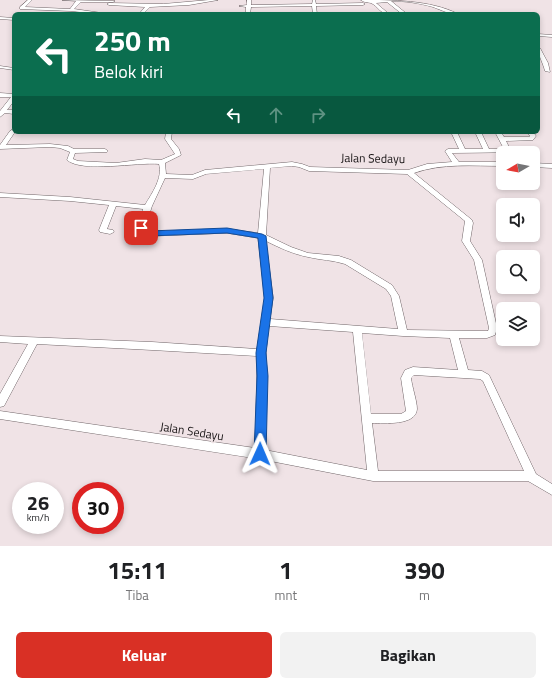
<!DOCTYPE html>
<html lang="id">
<head>
<meta charset="utf-8">
<style>
	:root { --surface:#fff; --page:#f2f2f2; --text:#202124; --muted:#757577; --accent:#d93025 }
	body { margin:0; font-family:"Titillium Web",sans-serif; background:var(--page); color:var(--text); height:100vh; display:flex; flex-direction:column; font-size:15px; white-space:nowrap }
	* { box-sizing:border-box; margin:0 }
	p { font-size:13px; color:var(--muted) }
	.icon { flex:none; width:22px; height:22px; fill:none; stroke:currentColor; stroke-width:2; stroke-linecap:round; stroke-linejoin:round }
	.map { position:relative; height:546px; overflow:hidden }
	.sheet { display:flex; flex-direction:column; background:var(--surface); flex:1 }
	.sheet>* { flex:none }
	.top-card { position:absolute; left:12px; top:12px; width:528px; height:122px; border-radius:6px; box-shadow:0 2px 6px #0003; background:#0b6e4f; color:#fff; overflow:hidden }
	.needle { width:26px; rotate:260deg }
	.fabs { position:absolute; left:496px; top:146px; display:grid; gap:8px }
	.fabs a { display:grid; place-items:center; width:44px; height:44px; border-radius:6px; background:var(--surface); box-shadow:0 2px 6px #0003; font-size:20px }
	.speed { position:absolute; left:12px; top:482px; display:flex; gap:8px; font-size:20px; font-weight:700; text-align:center }
	.speed>* { display:grid; place-content:center; width:52px; height:52px; border-radius:50%; background:var(--surface); box-shadow:0 2px 6px #0003; line-height:1 }
	.speed small { font-size:10px; font-weight:400 }
	.speed .limit { border:6px solid #d22; background:#fff; color:#111 }
	.pin { position:absolute; display:grid; place-items:center; width:34px; height:34px; color:#fff; margin:-17px; border-radius:8px; box-shadow:0 2px 6px #0006 }
	.me { position:absolute; width:44px; margin:-22px; rotate:1deg; stroke-linejoin:round; filter:drop-shadow(0 0 3px #0008) }
	.turn { display:flex; align-items:center; gap:14px; height:84px; padding:0 16px; font-size:18px }
	.turn .icon { width:52px; height:52px; stroke-width:2.5 }
	.turn b { display:block; font-size:28px; line-height:34px }
	.lanes { display:flex; align-items:center; height:38px; padding:0 16px; background:#0003; justify-content:center; gap:20px; direction:ltr }
	.lanes .off { opacity:.35 }
	.eta { display:flex; justify-content:space-evenly; align-items:center; height:68px; text-align:center }
	.eta b { font-size:24px; font-weight:700; line-height:28px }
	.primary-button { display:flex; gap:8px; margin-top:auto; padding:8px 16px }
	.primary-button a { flex:1; height:46px; border-radius:6px; background:var(--accent); color:#fff; font-size:16px; font-weight:700; line-height:46px; text-align:center }
	.primary-button a+a { background:var(--page); color:var(--text) }
	.map>svg:first-child { display:block }
	.lines { fill:none; stroke-linecap:round; stroke-linejoin:round }
	.minor-casing { stroke:#716669; stroke-width:1 }
	.minor { fill:#fff; fill-rule:evenodd }
	.route { fill:#1a73e8; stroke:#114b97 }
	.labels { text-anchor:middle; dominant-baseline:central; stroke-width:3.5; stroke-linejoin:round; paint-order:stroke }
	.street-label { font-size:12px; fill:#161213; stroke:#f0e3e6 }
</style>
</head>
<body>
<div class="map">
<svg width="552" height="546" viewBox="0 0 552 546">
	<rect width="100%" height="100%" fill="#f0e3e6"/>
	<g class="lines">
		<!-- minor casing -->
		<g class="minor-casing">
			<g id="minor">
				<polygon points="28,0 32,0 25,7 70,9 76,1 62,0 115,1 113,2 81,2 74,9 102,13 98,14 71,11 20,9 20,7"/>
				<polygon points="209,0 218,0 189,5 150,7 143,14 139,14 145,7 109,5 107,4 109,3 163,4"/>
				<polygon points="247,0 251,0 251,5 312,4 313,0 315,0 316,4 363,3 365,4 363,5 316,6 317,14 313,14 312,6 251,7 250,14 246,14 246,7 239,6 247,5"/>
				<path d="M361,0C391,0 431,0 458,14C449,14 441,10 433,7C419,3 405,1 391,1L407,14H402L387,2L376,3L389,14C380,14 378,6 371,3C367,2 365,3 361,0Z"/>
				<polygon points="0,17 14,18 14,20 0,19"/>
				<polygon points="538,34 552,35 552,37 538,36"/>
				<path d="M538,47L540,48L548,63L550,72L545,71C543,63 538,55 538,47Z"/>
				<polygon points="0,66 14,68 14,70 0,68"/>
				<polygon points="0,93 14,94 14,101 7,110 14,110 14,114 5,113 0,117 0,111 11,97 0,97"/>
				<path d="M12,130L15,132L6,145L50,144L68,146L74,149H105L108,151L107,152L75,153L73,159L78,161L116,163L145,159L161,160L175,154L165,139L166,132H172L171,139L179,149L181,155L165,163L166,174L192,175L205,170L292,162L302,164L310,167L408,170L427,164L452,162L445,151L448,149H459L451,132H457L465,149H483L475,132H481L489,149H504L495,132H501L504,137H529L530,136L527,132H533L536,136L533,140L506,141L510,149H531L534,151L533,152L452,153L459,162H503V166C473,166 442,163 414,173L472,220L473,223L470,241L482,260L497,328L495,335L487,338H459L468,370L482,371L489,375L536,474L552,484V495L528,481H373L260,459L0,419V411L255,448L257,376V356L152,350L37,344L4,406L0,407V394L28,344L0,342V336L152,342L257,349L265,298L258,238L227,233L152,236L141,235L137,228L143,209L116,206L107,229L113,230L114,232L110,234L100,232L99,230L109,205L70,201L0,197V193L70,197L145,205C152,193 163,178 159,164C138,162 82,173 67,160L70,152L60,148L50,147L0,149V145L10,131ZM292,166L299,167L309,171L407,174L465,221L462,241L474,260L489,328L488,331L407,330L399,296L392,285L351,260L339,256L308,253L291,247L266,235L270,168ZM264,169L258,233L227,229L152,232L146,231L145,228L152,206L165,178L193,179L206,174ZM266,241C280,248 293,254 308,257C320,260 333,260 345,264L386,289L391,296L398,329L270,319L273,298ZM269,326L353,332L367,470L265,450L267,376L266,353ZM362,333L403,336L450,338L458,370L413,367L405,370L401,378L406,411L401,414H371ZM414,375L480,379L483,381L524,471H378L372,423C384,423 416,426 417,409C417,401 412,387 411,378Z"/>
				<polygon points="533,163 552,164 552,168 533,167"/>
			</g>
		</g>
		<!-- minor -->
		<use href="#minor" class="minor"/>
	</g>
	<!-- route -->
	<polygon class="route" points="141,225 149,231 227,228 262,234 266,236 273,298 266,353 268,376 266,454 264,458 260,459 256,458 254,454 257,376 256,353 264,298 258,238 227,233 148,236 138,231 137,228"/>
	<g class="labels">
		<!-- street labels -->
		<g class="street-label">
			<text transform="translate(373 158) rotate(1)">Jalan Sedayu</text>
			<text transform="translate(192 431) rotate(9)">Jalan Sedayu</text>
		</g>
	</g>
</svg>
<div class="fabs">
<a><svg class="needle" viewBox="-14 -14 28 28"><path d="M0-13l5 13h-10z" fill="#e53935"/><path d="M0 13l5-13h-10z" fill="#757577"/></svg></a>
<a><svg class="icon" aria-label="sound" viewBox="0 0 24 24"><path d="M4 9h4l5-4v14l-5-4H4zM17 9q2 3 0 6"/></svg></a>
<a><svg class="icon" aria-label="search" viewBox="0 0 24 24"><circle cx="10" cy="10" r="6"/><path d="M15 15l6 6"/></svg></a>
<a><svg class="icon" aria-label="layers" viewBox="0 0 24 24"><path d="M12 4l9 5-9 5-9-5zM3 14l9 5 9-5"/></svg></a>
</div>
<div class="speed"><div>26<small>km/h</small></div><div class="limit">30</div></div>
<div class="pin" style="left:141px;top:228px;background:#d93025"><svg class="icon" aria-label="arrive" viewBox="0 0 24 24"><path d="M6 21V4h12l-3 4 3 4H6"/></svg></div>
<svg class="me" style="left:260px;top:454px" viewBox="-20 -20 40 40"><path d="M0-17L14 15 0 8-14 15z" fill="#1a73e8" stroke="#fff" stroke-width="4"/></svg>
<div class="top-card">
<div class="turn"><svg class="icon" aria-label="left" viewBox="0 0 24 24"><path d="M17 20v-9H6M10 6l-5 5 5 5"/></svg><div><b>250 m</b>Belok kiri</div></div>
<div class="lanes"><svg class="icon" aria-label="left" viewBox="0 0 24 24"><path d="M17 20v-9H6M10 6l-5 5 5 5"/></svg><svg class="icon off" aria-label="ahead" viewBox="0 0 24 24"><path d="M12 20V5M6 11l6-6 6 6"/></svg><svg class="icon off" aria-label="right" viewBox="0 0 24 24"><path d="M7 20v-9h11M14 6l5 5-5 5"/></svg></div>
</div>
</div>
<section class="sheet">
<div class="eta">
<div><b>15:11</b><p>Tiba</p></div>
<div><b>1</b><p>mnt</p></div>
<div><b>390</b><p>m</p></div>
</div>
<div class="primary-button"><a>Keluar</a><a>Bagikan</a></div>
</section>
</body>
</html>
